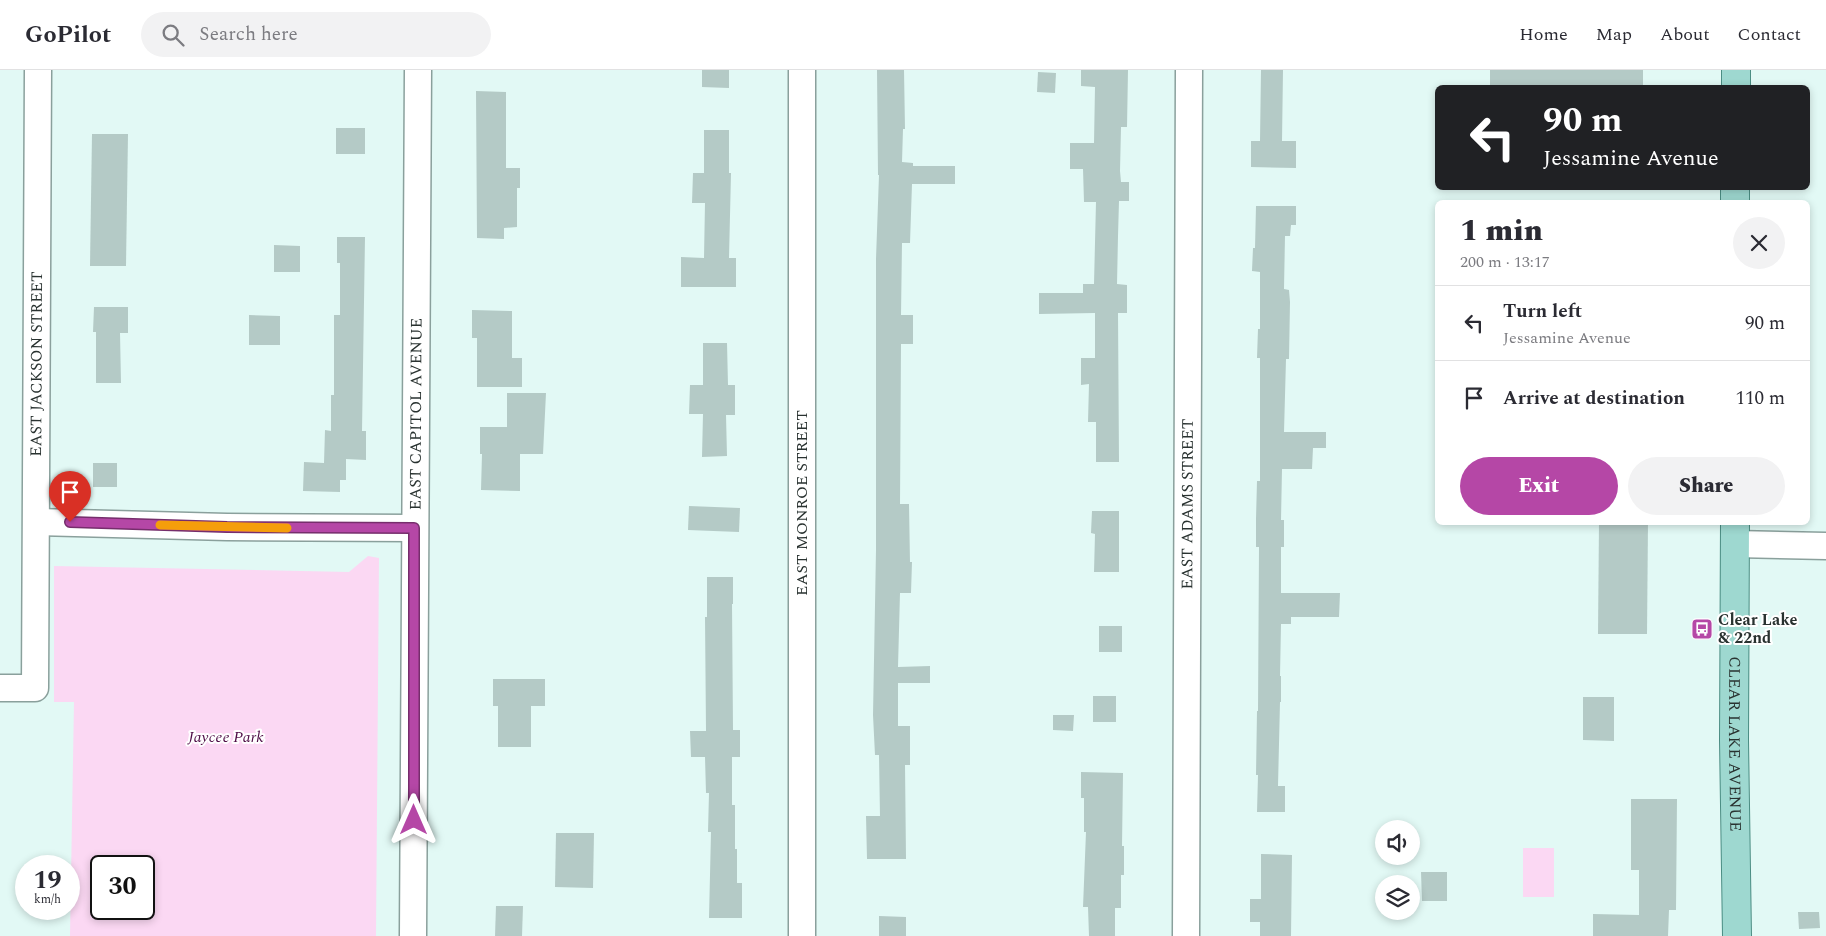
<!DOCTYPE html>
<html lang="en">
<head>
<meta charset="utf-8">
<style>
	:root { --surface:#fff; --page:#f2f2f3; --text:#2b2b33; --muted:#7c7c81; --line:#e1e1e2; --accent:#b547a6 }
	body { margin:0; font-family:Spectral,serif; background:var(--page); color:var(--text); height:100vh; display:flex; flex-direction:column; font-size:19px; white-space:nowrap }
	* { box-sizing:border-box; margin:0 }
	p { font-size:16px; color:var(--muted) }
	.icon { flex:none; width:28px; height:28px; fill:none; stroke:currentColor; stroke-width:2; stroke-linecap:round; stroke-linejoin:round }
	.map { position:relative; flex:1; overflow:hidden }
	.drawer { position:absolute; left:1435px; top:130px; width:375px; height:325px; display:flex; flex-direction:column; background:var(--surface); border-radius:8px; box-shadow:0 2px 8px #0003 }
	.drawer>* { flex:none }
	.top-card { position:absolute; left:1435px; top:15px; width:375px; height:105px; border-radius:8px; box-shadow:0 2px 8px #0003; background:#202124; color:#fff; overflow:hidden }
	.fabs { position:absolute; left:1375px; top:750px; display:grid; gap:10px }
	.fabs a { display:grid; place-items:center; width:45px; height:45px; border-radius:50%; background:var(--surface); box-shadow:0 2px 8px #0003; font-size:25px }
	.speed { position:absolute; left:15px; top:785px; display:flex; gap:10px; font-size:25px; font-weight:700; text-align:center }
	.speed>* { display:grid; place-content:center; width:65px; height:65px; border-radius:50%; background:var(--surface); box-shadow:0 2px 8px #0003; line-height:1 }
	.speed small { font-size:12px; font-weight:400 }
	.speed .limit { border:2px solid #111; border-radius:8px; background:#fff; color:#111 }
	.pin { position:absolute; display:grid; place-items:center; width:42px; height:42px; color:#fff; margin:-51px -21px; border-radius:50% 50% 50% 0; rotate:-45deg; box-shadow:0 0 5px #0007 }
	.pin .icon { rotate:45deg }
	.me { position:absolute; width:55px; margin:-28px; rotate:0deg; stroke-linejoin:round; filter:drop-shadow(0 0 4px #0008) }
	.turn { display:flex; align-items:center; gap:18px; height:105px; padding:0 25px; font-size:22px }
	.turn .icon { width:65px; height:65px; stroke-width:2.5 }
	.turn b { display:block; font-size:35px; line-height:42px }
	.round { display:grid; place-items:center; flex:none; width:52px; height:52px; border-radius:26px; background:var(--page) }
	.headline { display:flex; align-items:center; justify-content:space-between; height:85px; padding:0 25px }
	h1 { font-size:30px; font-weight:800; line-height:38px }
	.button { display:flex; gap:10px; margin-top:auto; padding:10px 25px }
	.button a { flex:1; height:58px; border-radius:30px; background:var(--accent); color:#fff; font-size:20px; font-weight:800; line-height:58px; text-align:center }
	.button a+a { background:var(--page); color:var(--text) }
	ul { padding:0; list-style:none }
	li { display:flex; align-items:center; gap:15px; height:75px; padding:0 25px; border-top:1px solid var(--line) }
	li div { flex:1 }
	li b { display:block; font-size:19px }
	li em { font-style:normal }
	header { display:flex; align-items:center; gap:30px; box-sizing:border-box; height:70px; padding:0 25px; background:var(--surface); border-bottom:1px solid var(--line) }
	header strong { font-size:24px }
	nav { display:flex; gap:28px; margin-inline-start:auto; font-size:18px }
	.search { width:350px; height:45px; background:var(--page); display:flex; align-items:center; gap:12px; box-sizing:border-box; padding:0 18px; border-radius:28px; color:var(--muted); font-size:19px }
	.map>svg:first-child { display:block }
	.green { fill:#fbd8f3; fill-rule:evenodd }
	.building { fill:#b4cac6 }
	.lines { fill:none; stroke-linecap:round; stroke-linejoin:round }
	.minor-casing { stroke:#8aa09c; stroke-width:29 }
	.major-casing { stroke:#4b8d83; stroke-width:30 }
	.minor { stroke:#fff; stroke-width:26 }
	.major { stroke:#9ed8d0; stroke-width:28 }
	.route-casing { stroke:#762e6c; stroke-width:12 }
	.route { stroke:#b547a6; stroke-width:9 }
	.slow { stroke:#f59e0b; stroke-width:9 }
	.labels { text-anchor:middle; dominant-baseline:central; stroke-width:4; stroke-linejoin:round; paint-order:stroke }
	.street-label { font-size:16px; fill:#293230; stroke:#fff }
	.poi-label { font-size:16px; font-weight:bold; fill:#293230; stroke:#fff; text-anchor:start }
	.park-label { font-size:16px; font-style:italic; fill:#4e0d46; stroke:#fff }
</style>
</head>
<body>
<header>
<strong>GoPilot</strong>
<div class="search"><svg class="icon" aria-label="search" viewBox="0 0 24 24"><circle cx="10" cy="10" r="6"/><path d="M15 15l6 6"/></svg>Search here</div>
<nav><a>Home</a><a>Map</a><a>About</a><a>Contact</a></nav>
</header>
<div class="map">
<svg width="1826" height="866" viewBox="0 0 1826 866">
	<rect width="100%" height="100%" fill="#e2f9f5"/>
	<!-- green -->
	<g class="green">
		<path d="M368,486L379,488L376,866H70L74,632H54V496L349,502ZM101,796H144V839H101Z"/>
		<rect x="1523" y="778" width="31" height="49"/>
	</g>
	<!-- building -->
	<g class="building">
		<polygon points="702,0 729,0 729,18 702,17"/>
		<polygon points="877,0 904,0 905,59 903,59 902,92 913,93 913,96 955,96 955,114 912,114 910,173 902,173 901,245 913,245 913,274 901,274 900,434 909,434 910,492 912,492 911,523 900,523 898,597 930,596 930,613 898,613 898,656 910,656 910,695 905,695 906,789 867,789 866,746 880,746 879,685 875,685 873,645 876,480 876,189 879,105 878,105"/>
		<polygon points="1081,0 1128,0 1127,57 1121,57 1120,101 1121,112 1129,112 1129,131 1119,131 1118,166 1117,214 1127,215 1127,243 1118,243 1119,392 1096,392 1096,352 1088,352 1089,314 1081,315 1081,288 1095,288 1095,243 1039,244 1039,223 1083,223 1083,214 1094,214 1096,132 1084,132 1083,99 1070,99 1070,73 1094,73 1095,17 1081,16"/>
		<polygon points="1261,0 1283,0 1282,71 1296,71 1296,98 1251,97 1251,71 1260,71"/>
		<rect x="1490" y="0" width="153" height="18"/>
		<polygon points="1038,2 1056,3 1055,23 1037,22"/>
		<polygon points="476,21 506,22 506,98 520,98 520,118 517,118 517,157 504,158 504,169 477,168"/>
		<rect x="336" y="58" width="29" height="26"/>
		<polygon points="704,60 729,60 729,103 731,103 729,188 736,188 736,217 681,217 681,187 704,188 705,133 692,133 693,103 704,103"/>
		<polygon points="92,64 128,64 126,196 90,196"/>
		<polygon points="1256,136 1296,136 1296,155 1291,155 1290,166 1285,166 1284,219 1289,220 1290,232 1289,289 1286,289 1284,362 1326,362 1326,378 1313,378 1312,399 1282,399 1281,450 1284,450 1284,477 1281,477 1281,523 1340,523 1339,547 1291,547 1291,554 1281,554 1280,606 1281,606 1281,632 1280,632 1278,716 1285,716 1285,742 1257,742 1258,705 1256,705 1257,641 1258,641 1259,477 1256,477 1256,449 1257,411 1260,411 1260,288 1257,288 1258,259 1260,259 1260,202 1252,201 1253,178 1255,178"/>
		<polygon points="337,167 365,167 362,361 366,361 366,390 346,389 346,410 340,410 340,422 303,421 304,392 324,393 325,360 331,361 331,325 334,325 334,245 340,245 340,193 337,193"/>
		<polygon points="274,175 300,176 300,202 274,202"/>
		<polygon points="94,237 128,237 128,263 120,263 121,313 96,313 96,262 93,262"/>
		<polygon points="472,240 512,241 512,288 522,288 522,317 477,317 477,268 472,268"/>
		<polygon points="249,245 280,246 280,275 249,275"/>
		<polygon points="703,273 727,273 728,315 735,315 735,345 726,345 727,386 702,387 703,344 689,344 690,315 703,315"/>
		<polygon points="507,323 546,323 543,384 520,384 520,421 481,420 482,384 480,384 480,357 507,357"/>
		<rect x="93" y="393" width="24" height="24"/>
		<polygon points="689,436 740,438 739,462 688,460"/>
		<polygon points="1092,441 1119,441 1119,502 1094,502 1095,464 1091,463"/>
		<polygon points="1599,452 1648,452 1647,564 1598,564"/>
		<polygon points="707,507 733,507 733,534 732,534 733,660 740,660 740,687 732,687 732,735 735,735 735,779 737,779 737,813 742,813 742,848 709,848 711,762 708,762 709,723 706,723 705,687 691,687 690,661 706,661 705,547 707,547"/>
		<rect x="1099" y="556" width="23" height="26"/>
		<polygon points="493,609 545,609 545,636 531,636 531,677 498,677 498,636 493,636"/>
		<rect x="1093" y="626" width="23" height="26"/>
		<polygon points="1583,627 1614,627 1614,671 1583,670"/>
		<polygon points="1053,645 1074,645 1073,661 1053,660"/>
		<polygon points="1081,702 1123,703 1122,776 1124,776 1124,805 1121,805 1121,838 1115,838 1115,866 1089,866 1088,837 1083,837 1086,762 1084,762 1084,728 1081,728"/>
		<polygon points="1631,729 1677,729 1676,840 1669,840 1668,866 1593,866 1593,844 1639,845 1639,800 1631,800"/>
		<polygon points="556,763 594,763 593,818 555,817"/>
		<polygon points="1261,784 1292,785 1291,866 1260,866 1260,852 1250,852 1250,829 1261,829"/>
		<polygon points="1421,802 1447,802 1447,831 1422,831"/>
		<polygon points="496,836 523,836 522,866 495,866"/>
		<polygon points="1798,842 1819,842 1820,858 1799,859"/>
		<polygon points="879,846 906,847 906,866 879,866"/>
	</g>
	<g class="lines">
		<!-- minor casing -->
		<g class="minor-casing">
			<g id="minor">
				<polyline points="37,452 227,457 414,458"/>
				<polyline points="1735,474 1826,476"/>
				<path id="s1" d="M0,618H35L38,0"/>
				<path id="s2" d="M413,866L418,0"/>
				<polyline points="802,866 802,0"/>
				<path id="s3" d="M1186,866L1189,0"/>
			</g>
		</g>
		<!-- major casing -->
		<g class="major-casing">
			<g id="major">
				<polyline points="1736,18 1736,0"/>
				<polyline points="1735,132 1735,118"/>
				<path id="s4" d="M1735,452L1734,670L1737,866"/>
			</g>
		</g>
		<!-- minor -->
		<use href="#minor" class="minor"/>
		<!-- major -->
		<use href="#major" class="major"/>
	</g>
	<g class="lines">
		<!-- route casing -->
		<g class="route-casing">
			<polyline id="route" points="70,452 227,457 414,458 414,750"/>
		</g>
		<!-- route -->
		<use href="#route" class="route"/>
		<!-- slow -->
		<polyline class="slow" points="160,455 287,458"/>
	</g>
	<!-- icons -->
	<defs>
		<g id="bus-square" transform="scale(1.125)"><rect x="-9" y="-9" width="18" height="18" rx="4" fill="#b547a6" stroke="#fff"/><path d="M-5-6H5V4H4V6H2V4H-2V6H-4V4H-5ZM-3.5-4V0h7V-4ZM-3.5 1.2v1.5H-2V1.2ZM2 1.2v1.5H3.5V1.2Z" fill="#fff"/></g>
	</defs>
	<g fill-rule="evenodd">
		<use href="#bus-square" x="1702" y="559"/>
	</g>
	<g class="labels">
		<!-- street labels -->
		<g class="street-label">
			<text stroke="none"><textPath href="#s1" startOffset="359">EAST JACKSON STREET</textPath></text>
			<text stroke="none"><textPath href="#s2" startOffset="522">EAST CAPITOL AVENUE</textPath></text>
			<text transform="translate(802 433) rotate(-90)">EAST MONROE STREET</text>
			<text stroke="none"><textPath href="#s3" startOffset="432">EAST ADAMS STREET</textPath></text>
			<text stroke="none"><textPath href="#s4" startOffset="222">CLEAR LAKE AVENUE</textPath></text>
		</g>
		<!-- poi labels -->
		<g class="poi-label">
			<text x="1718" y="550">Clear Lake<tspan x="1718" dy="18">&amp; 22nd</tspan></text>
		</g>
		<!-- park labels -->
		<g class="park-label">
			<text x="226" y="667">Jaycee Park</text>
		</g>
	</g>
</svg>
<div class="fabs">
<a><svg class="icon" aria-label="sound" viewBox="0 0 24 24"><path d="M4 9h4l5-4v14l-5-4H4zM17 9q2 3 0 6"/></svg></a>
<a><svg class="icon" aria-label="layers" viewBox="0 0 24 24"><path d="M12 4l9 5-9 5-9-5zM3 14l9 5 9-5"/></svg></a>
</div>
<div class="speed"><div>19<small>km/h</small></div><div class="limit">30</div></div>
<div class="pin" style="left:70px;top:452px;background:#d93025"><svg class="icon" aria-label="arrive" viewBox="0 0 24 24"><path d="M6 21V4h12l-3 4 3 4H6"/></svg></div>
<svg class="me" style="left:414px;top:750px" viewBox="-20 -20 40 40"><path d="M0-17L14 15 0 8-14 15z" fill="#b547a6" stroke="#fff" stroke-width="4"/></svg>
<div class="top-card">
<div class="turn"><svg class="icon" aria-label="left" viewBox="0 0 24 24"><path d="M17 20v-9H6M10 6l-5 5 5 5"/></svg><div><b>90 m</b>Jessamine Avenue</div></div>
</div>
<section class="drawer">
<div class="headline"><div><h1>1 min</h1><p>200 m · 13:17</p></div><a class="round"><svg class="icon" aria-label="close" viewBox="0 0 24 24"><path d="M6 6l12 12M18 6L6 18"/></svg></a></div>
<ul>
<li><svg class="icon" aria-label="left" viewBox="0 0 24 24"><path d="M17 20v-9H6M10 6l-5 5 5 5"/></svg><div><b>Turn left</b><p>Jessamine Avenue</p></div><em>90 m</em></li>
<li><svg class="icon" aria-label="arrive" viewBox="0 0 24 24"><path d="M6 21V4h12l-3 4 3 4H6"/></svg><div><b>Arrive at destination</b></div><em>110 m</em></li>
</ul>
<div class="button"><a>Exit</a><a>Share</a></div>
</section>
</div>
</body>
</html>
